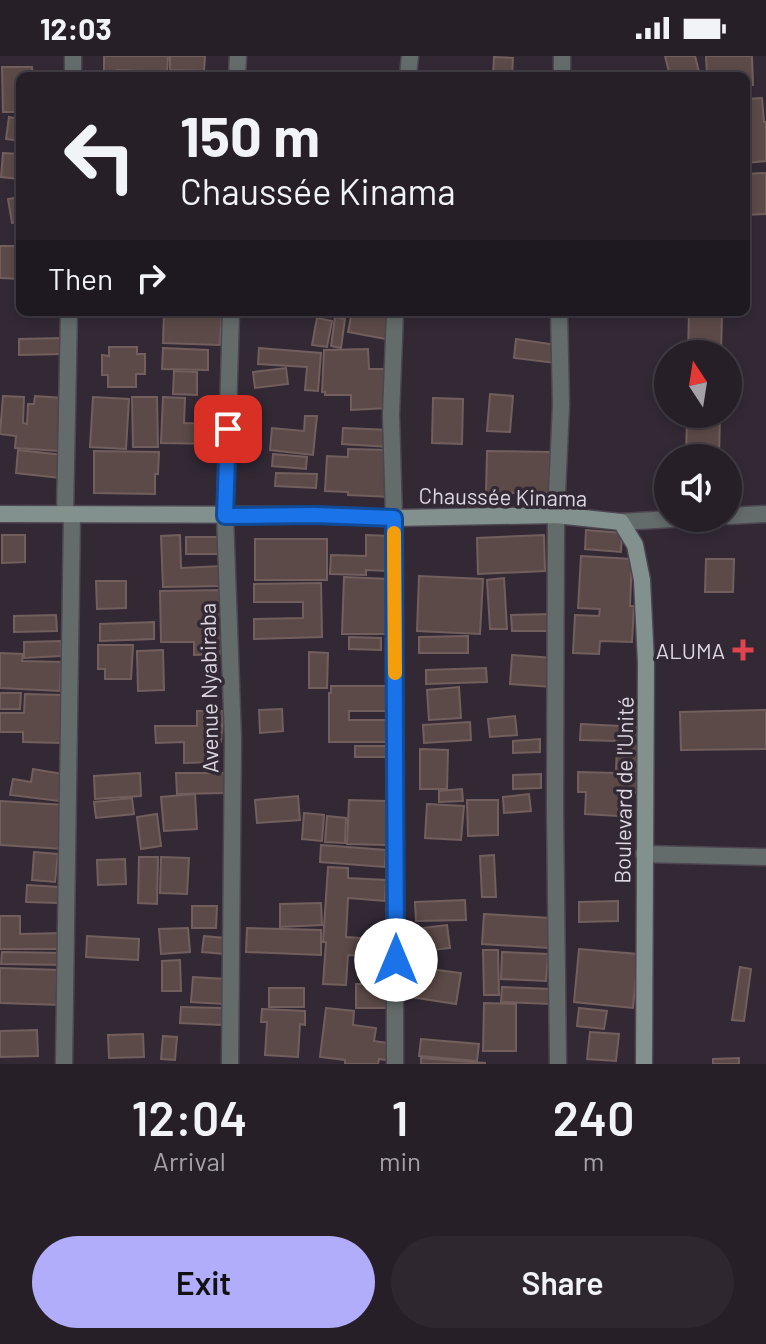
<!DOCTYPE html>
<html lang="en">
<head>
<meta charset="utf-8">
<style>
	:root { --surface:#261f28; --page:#2e2730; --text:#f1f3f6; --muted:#a4a2a8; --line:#423d45; --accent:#b1adfa }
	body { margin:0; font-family:Barlow,sans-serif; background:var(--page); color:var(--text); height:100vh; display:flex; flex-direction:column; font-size:30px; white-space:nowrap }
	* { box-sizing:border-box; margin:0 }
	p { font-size:26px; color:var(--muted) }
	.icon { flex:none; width:44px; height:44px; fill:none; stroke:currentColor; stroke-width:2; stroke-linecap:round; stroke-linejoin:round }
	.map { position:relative; height:1008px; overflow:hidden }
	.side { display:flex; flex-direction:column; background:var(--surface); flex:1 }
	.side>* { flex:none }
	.banner { position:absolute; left:16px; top:16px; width:734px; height:244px; border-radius:12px; box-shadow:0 4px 12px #0003,0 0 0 2px var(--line); background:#261f28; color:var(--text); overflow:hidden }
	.needle { width:52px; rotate:348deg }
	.fabs { position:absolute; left:654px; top:284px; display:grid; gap:16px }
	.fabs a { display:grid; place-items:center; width:88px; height:88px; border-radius:50%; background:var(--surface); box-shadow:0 4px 12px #0003,0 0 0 2px var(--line); font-size:40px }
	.pin { position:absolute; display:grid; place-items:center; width:68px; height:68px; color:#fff; margin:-34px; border-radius:16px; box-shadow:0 4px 12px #0006 }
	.me { position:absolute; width:88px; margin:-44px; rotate:0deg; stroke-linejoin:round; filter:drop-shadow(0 0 6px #0008) }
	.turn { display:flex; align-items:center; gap:28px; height:168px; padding:0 32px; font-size:36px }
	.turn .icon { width:104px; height:104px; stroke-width:2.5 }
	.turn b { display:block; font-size:56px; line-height:68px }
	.then { display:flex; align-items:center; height:76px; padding:0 32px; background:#0003; gap:16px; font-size:30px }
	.eta { display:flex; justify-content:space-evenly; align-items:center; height:136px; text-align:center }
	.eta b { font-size:48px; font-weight:600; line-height:56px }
	.action { display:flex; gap:16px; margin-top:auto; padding:16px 32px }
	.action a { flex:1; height:92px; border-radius:48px; background:var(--accent); color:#111; font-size:32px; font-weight:600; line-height:92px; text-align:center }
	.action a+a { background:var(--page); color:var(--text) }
	.status { display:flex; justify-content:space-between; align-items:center; height:56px; padding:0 40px; background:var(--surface); direction:ltr }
	.status svg { height:22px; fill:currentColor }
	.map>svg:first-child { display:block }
	.building { fill:#5c4a48; stroke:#725f5d; stroke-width:2 }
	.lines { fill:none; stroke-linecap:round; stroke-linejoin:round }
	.street-casing { stroke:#4d4550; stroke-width:19 }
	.secondary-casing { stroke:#4d4550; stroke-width:19 }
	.street { stroke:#636c6b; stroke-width:16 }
	.secondary { stroke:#82908e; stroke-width:16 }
	.route-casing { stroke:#114b97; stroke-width:20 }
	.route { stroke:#1a73e8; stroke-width:14 }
	.slow { stroke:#f59e0b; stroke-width:14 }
	.health-dot { fill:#e0444e; stroke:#322935; stroke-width:3 }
	.labels { text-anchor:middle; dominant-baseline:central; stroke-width:7; stroke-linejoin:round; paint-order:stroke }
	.street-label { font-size:22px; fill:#ddd8df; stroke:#322935 }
	.poi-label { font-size:22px; fill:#ddd8df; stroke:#322935; text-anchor:end }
</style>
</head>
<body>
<div class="status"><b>12:03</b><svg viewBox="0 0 49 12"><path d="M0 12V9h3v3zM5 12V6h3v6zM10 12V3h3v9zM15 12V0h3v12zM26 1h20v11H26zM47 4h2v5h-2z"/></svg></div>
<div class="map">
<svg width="766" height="1008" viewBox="0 0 766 1008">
	<rect width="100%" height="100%" fill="#322935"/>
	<!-- building -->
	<g class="building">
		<polygon points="104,0 168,0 167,16 117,14 117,16 104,16"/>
		<polygon points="170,0 205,0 204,15 170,14"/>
		<polygon points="665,0 695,0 700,20 670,20"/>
		<polygon points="706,0 752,0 753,29 746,29 746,20 707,20"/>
		<polygon points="494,1 513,2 512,20 493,20"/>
		<polygon points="2,11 32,11 33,20 20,20 20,56 3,56"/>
		<polygon points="762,42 764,66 766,66 766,105 746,107 746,43"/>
		<polygon points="9,61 20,63 20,85 6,83"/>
		<polygon points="3,97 20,98 19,123 1,121"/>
		<polygon points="766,117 766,158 746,159 746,118"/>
		<polygon points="20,141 20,166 12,167 8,143"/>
		<polygon points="0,190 20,190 20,223 0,222"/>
		<polygon points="164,256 222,256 220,289 163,287"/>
		<polygon points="352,256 391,256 386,283 348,276"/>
		<polygon points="689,256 722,256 721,298 688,298"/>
		<polygon points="335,261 345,263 341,292 331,290"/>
		<polygon points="317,262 332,265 327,291 312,289"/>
		<polygon points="63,282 63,298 19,299 19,283"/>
		<polygon points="516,283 557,289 555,307 514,302"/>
		<polygon points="109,291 137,291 137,298 145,298 145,318 136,318 136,331 108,331 108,319 102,319 102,299 109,300"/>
		<polygon points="163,292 208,294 208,314 162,313"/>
		<polygon points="259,292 321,297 318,335 305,334 307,311 258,308"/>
		<polygon points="368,293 369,313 389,313 389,352 351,354 351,339 325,339 325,336 322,336 324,294"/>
		<polygon points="286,312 288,328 255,332 253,316"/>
		<polygon points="174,315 197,316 197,339 173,338"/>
		<polygon points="490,338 513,340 510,376 487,375"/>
		<polygon points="3,340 24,341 23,367 27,368 28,348 34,348 35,340 64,342 59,395 15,392 16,380 0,378"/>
		<polygon points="93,341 129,343 126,393 90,391"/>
		<polygon points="132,341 157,341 158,391 133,391"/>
		<polygon points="163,341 185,342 184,367 219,368 219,388 161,387"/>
		<polygon points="433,342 463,343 462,388 432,387"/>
		<polygon points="687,358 720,358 719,402 686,402"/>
		<polygon points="305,360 317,360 313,399 270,394 272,372 304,375"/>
		<polygon points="343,372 390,374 389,391 342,388"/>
		<polygon points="348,393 389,394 391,441 348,439 348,436 325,435 327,400 348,401"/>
		<polygon points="18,394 63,399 60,422 16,417"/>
		<polygon points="94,395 159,396 158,418 155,418 155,438 94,437"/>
		<polygon points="487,395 550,396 549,437 486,437"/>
		<polygon points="273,398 307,401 306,413 272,410"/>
		<polygon points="276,417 317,418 316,432 275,430"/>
		<polygon points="586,474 622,477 621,496 585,493"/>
		<polygon points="2,479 25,479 25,506 2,507"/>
		<polygon points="180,479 181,512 221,510 222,530 163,531 161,480"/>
		<polygon points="366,479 390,480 389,515 366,514 366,519 330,518 331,499 366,500"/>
		<polygon points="544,479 545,515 478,518 477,482"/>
		<rect x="186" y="481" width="33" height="17"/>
		<rect x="255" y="483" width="72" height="41"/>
		<polygon points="581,500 632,503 630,550 634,550 632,586 600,585 599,598 573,597 575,559 599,560 600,553 578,552"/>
		<polygon points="706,503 734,503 733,536 705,536"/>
		<polygon points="419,520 483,523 480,578 417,575"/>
		<polygon points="344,521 390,523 389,578 342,578"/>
		<polygon points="504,522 507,573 490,573 487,524"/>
		<polygon points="96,525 126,525 126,552 97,553"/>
		<polygon points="321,527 322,581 254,583 254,563 303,562 303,546 254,546 254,528"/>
		<polygon points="223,534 224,585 221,585 221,598 194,599 194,586 161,586 160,535"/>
		<polygon points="550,558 551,575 512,575 511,559"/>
		<polygon points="56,559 57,575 14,576 14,560"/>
		<polygon points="154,566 154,583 100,585 100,568"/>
		<polygon points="468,580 468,597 419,597 419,581"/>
		<polygon points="349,581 381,582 381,594 349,593"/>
		<polygon points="61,585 61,600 24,602 24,586"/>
		<polygon points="98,589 133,589 131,623 105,623 105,613 98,613"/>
		<polygon points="163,594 164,634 138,635 137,595"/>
		<polygon points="309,596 328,597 327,632 309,632"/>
		<polygon points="0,597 23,598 22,605 61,606 60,635 0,632"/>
		<polygon points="512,599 554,602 552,631 510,628"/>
		<polygon points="486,612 487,626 426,628 426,614"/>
		<polygon points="331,630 390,630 390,655 349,655 349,664 388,664 388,686 329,686 329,637 331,637"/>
		<polygon points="459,631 461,662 429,664 427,634"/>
		<polygon points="0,637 21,637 20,653 0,653"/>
		<polygon points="25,638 62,639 61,687 23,686 23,676 0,676 0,657 24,657"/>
		<polygon points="282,653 283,675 260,677 259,654"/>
		<polygon points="766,654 766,693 681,694 680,656"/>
		<polygon points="197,655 223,655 221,686 214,687 214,706 184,707 184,686 156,687 155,670 197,670"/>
		<polygon points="515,660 517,679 490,681 488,663"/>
		<polygon points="470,666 471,684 424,687 423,669"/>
		<polygon points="581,668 639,671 638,737 619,737 618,760 585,758 586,736 578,736 578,716 616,717 617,685 580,684"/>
		<polygon points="540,683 540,696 513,697 513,685"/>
		<rect x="355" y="690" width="32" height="11"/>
		<polygon points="420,693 448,694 447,733 420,733"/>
		<polygon points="33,713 63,718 59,745 10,739 13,723 31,726"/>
		<polygon points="140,717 141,740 95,743 94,720"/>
		<polygon points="176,717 226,717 226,737 177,738"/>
		<polygon points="541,718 541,732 513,733 513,719"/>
		<polygon points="462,733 463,745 439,746 439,735"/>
		<polygon points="195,738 197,773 164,775 161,741"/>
		<polygon points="529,738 531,755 504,757 503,741"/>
		<polygon points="298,740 300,764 257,767 255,744"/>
		<polygon points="132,742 134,758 96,762 94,746"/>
		<polygon points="349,744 387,745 386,789 347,788"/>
		<polygon points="467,744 498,744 498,779 468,780"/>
		<polygon points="0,745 65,749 63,793 0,789"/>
		<polygon points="427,748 464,750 461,784 425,782"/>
		<polygon points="304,757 324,759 322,785 302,783"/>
		<polygon points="157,758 161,790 141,793 137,761"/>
		<polygon points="327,760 346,762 345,787 325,786"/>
		<polygon points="321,789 386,794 385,811 320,806"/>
		<polygon points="34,796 58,798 55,826 32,824"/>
		<polygon points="494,799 496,841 482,841 480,800"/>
		<polygon points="139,801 158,801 157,848 138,847"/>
		<polygon points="161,801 189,802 187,838 160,837"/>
		<polygon points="125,803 126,828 98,829 97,804"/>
		<polygon points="328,811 348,812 348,822 386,824 385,845 348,842 346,881 389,884 388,902 348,899 346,929 323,928 326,886 323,886"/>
		<polygon points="27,829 60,831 59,847 26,846"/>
		<polygon points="465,844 466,864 416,865 415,846"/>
		<polygon points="618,845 618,865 579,866 579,846"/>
		<polygon points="321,847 322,869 280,871 280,848"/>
		<polygon points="192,850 217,850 216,872 192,872"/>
		<polygon points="484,858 551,862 549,892 482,888"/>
		<polygon points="0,860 20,860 20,878 64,877 64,893 0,893"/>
		<polygon points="447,869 450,892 425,895 422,872"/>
		<polygon points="188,872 190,896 161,898 159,873"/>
		<polygon points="247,872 321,874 321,899 246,896"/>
		<polygon points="87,880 139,883 138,904 86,901"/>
		<polygon points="204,880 225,882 224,898 202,896"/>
		<polygon points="579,893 638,898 633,952 574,946"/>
		<polygon points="483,894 498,894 499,939 484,939"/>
		<polygon points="2,896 65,897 65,909 1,908"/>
		<polygon points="502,896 548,898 546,925 501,923"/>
		<polygon points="180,904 181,935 162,935 162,905"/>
		<polygon points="415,911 461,917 456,948 410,941"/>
		<polygon points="740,911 751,913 744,965 732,964"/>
		<polygon points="0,912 60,914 61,949 0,947"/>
		<polygon points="193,921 226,923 224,948 191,946"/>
		<rect x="356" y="928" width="32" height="24"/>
		<polygon points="502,931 551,933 551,948 501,946"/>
		<rect x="269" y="932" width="35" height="19"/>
		<polygon points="484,947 516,948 516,995 483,995"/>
		<polygon points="181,951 223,952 222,969 180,967"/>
		<polygon points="326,952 354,955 353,969 376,972 374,985 394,988 392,1005 379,1003 378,1008 345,1008 345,1004 320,1001"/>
		<polygon points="579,952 607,955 604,973 577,970"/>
		<polygon points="262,953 305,955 305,969 300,968 298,1001 265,999 267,966 261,966"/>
		<polygon points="37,974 38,1000 0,1001 0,975"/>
		<polygon points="590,976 619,978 616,1005 587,1003"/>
		<polygon points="143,978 144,1001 109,1002 108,979"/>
		<polygon points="163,980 177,981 175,1004 161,1003"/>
		<polygon points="421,983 479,988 477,1005 419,1000"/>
		<polygon points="421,1002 485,1007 485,1008 421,1008"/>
		<polygon points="739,1002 739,1008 713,1008 713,1003"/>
	</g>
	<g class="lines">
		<!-- street casing -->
		<g class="street-casing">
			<g id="street">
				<polyline points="73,20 73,0"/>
				<polyline points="237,20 238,0"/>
				<polyline points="408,20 410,0"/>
				<polyline points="562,20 562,0"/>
				<polyline points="395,256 391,359 394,462 395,1008"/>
				<polyline points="65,458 69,256"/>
				<polyline points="728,460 766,458"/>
				<polyline points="621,466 689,462"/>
				<polyline points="644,798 766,801"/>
				<polyline points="64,1008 72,458"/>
				<polyline points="230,1008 233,683 225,460 231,256"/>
				<polyline points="558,1008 555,753 556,459 561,349 559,256"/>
			</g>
		</g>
		<!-- secondary casing -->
		<g class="secondary-casing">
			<polyline id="secondary" points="0,458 315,459 394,462 556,459 621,466 635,489 642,524 646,607 644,1008"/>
		</g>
		<!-- street -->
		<use href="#street" class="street"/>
		<!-- secondary -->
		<use href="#secondary" class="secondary"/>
	</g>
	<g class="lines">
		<!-- route casing -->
		<g class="route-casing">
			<polyline id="route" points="228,373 225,460 315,459 394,462 396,904"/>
		</g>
		<!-- route -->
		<use href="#route" class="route"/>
		<!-- slow -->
		<polyline class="slow" points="394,477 395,617"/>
	</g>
	<!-- markers -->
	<path class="health-dot" d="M739 582h8v8h8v8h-8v8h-8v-8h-8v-8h8z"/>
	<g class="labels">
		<!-- street labels -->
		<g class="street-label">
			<text transform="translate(503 440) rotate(1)">Chaussée Kinama</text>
			<text transform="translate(208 632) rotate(-91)">Avenue Nyabiraba</text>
			<text transform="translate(623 734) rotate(-89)">Boulevard de l'Unité</text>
		</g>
		<!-- poi labels -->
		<g class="poi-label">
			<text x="725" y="594">ALUMA</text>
		</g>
	</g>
</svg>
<div class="fabs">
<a><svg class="needle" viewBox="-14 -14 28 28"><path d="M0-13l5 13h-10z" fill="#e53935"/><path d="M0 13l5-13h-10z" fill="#a4a2a8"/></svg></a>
<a><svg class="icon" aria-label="sound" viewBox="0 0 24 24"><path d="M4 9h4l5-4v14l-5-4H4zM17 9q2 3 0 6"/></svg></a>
</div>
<div class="pin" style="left:228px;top:373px;background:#d93025"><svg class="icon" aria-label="arrive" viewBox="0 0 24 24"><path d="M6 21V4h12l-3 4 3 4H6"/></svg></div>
<svg class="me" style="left:396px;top:904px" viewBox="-20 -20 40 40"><circle r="19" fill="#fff"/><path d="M0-13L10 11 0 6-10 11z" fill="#1a73e8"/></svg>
<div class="banner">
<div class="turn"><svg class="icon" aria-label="left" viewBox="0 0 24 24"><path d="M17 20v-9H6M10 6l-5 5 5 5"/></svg><div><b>150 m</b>Chaussée Kinama</div></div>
<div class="then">Then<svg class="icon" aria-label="right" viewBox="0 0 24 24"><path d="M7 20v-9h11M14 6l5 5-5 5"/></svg></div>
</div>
</div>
<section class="side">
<div class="eta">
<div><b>12:04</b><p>Arrival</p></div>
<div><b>1</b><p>min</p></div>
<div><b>240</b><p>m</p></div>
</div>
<div class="action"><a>Exit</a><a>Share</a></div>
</section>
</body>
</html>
